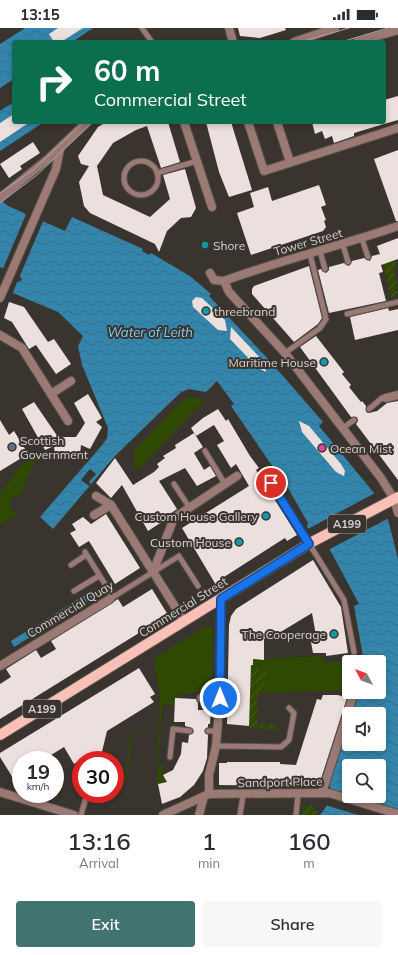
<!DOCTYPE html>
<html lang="en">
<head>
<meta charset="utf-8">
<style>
	:root { --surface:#fff; --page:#f7f7f7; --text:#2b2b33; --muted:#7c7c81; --accent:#417470 }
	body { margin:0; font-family:Mulish,sans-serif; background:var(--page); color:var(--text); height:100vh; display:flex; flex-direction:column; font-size:15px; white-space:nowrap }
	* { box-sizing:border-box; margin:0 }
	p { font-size:13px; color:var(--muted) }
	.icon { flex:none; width:22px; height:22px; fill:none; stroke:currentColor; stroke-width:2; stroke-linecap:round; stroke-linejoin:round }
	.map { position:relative; height:787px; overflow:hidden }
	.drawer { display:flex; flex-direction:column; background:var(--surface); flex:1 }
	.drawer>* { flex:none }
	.banner { position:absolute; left:12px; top:12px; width:374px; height:84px; border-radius:4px; box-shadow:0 2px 6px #0003; background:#0b6e4f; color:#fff; overflow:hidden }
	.needle { width:26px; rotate:311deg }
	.fabs { position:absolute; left:342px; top:627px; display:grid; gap:8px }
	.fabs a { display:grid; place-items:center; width:44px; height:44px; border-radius:4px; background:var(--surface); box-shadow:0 2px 6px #0003; font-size:20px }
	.speed { position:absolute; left:12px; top:723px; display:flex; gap:8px; font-size:20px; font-weight:700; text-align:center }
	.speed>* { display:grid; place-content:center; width:52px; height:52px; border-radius:50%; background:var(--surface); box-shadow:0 2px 6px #0003; line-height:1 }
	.speed small { font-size:10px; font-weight:400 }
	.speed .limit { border:6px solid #d22; background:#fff; color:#111 }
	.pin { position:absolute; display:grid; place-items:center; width:34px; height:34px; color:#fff; margin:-17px; border:2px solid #fff; border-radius:50%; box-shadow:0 1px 4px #0007 }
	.me { position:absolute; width:44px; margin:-22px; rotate:0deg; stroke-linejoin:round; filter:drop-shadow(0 0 3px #0008) }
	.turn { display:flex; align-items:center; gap:14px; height:84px; padding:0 16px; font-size:18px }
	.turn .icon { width:52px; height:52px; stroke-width:2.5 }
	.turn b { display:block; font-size:28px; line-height:34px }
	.eta { display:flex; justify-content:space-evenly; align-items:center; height:68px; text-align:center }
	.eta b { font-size:24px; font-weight:600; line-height:28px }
	.button { display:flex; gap:8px; margin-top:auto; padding:8px 16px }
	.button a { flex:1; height:46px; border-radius:4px; background:var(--accent); color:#fff; font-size:16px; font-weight:600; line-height:46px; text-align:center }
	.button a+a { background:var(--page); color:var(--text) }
	.status { display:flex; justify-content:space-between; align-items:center; height:28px; padding:0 20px; background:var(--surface); direction:ltr }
	.status svg { height:11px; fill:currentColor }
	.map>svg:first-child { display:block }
	.green { fill:#2f4902 }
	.garden { fill:url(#garden-furrows) }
	.water { fill:url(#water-waves); fill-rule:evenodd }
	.pier { fill:#3a342e }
	.building { fill:#ece0de }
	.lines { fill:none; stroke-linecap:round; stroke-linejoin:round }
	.lane-casing { stroke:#56504b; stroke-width:7 }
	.street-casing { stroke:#56504b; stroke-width:10 }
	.primary-casing { stroke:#56504b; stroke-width:12 }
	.lane { stroke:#9b7974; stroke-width:5 }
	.street { stroke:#9b7974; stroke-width:8 }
	.primary { stroke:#f8c0b7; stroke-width:10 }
	.tram { stroke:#aca8a3; stroke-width:1 }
	.route-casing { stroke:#114b97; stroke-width:10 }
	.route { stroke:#1a73e8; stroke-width:7 }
	.culture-dot { fill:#0f9aa8; stroke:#3a342e; stroke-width:1.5 }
	.service-dot { fill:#5c6f8a; stroke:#3a342e; stroke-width:1.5 }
	.hotel-dot { fill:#d1479c; stroke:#3a342e; stroke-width:1.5 }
	.labels { text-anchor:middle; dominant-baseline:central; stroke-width:4; stroke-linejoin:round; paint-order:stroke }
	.shield { fill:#3a342e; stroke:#a7a39e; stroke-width:1 }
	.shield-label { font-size:11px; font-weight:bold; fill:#d6d2ce }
	.street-label { font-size:12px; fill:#d6d2ce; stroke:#3a342e }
	.poi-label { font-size:12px; fill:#d6d2ce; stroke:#3a342e; text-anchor:start }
	.water-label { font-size:13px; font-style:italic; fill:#7ccffa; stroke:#3a342e }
</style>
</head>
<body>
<div class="status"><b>13:15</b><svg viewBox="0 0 49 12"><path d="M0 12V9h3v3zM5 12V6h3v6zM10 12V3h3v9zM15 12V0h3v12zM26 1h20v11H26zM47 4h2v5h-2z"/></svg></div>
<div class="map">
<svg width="398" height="787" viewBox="0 0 398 787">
	<defs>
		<pattern id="garden-furrows" width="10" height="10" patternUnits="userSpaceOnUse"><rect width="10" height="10" fill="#2f4902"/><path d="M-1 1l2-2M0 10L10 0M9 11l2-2" fill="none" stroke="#4c6226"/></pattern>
		<pattern id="water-waves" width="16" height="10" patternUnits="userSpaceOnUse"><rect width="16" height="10" fill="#3485ab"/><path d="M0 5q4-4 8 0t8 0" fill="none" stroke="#386c85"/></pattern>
	</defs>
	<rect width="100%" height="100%" fill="#3a342e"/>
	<!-- green -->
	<g class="green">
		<polygon points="188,369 205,372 138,442 134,436 134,422 183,372"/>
		<polygon points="34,427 36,430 20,467 13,469 10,474 11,481 17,487 0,497 0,465 3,463 17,442"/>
		<polygon points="209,598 213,601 212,663 178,666 178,670 175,670 175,677 162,677 159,738 165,738 162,745 166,753 157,756 160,667 154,633 158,628 205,599"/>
		<polygon points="322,628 323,634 352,634 349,634 349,662 263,665 265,656 250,642 253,631"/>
		<polygon points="131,703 133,703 127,752 125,751"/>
	</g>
	<!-- garden -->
	<g class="garden">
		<path d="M394,232L397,240L393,242C396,251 398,259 396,268L391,269L383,235Z"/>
		<polygon points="250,642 267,642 263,665 258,665 257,696 278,697 278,702 249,700"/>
		<polygon points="304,777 312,778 316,781 317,784 315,787 302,787"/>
	</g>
	<!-- water -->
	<g class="water">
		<polygon points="25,0 93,0 72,14 14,14 14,51 0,60 0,16"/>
		<polygon points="14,74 14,94 44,94 0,123 0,83"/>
		<path d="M0,171L8,178L65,203L72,189L143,221L142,223L149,227L151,225L190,248L211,266L209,268L269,332L323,394L319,398L374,465L388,491L398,531V780L395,787H320L326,779L331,761L328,755L349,693V716H379V686H351L357,665L379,664V634H364L354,578L359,576L329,520L307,499L308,495L276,439H273L231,378L234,376L217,353L206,364L189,361L181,364L115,428L53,501L40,489L103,416L107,410L108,400L82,337L78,318L83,308L58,284L13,265L17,254L22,252L20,248L0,239ZM349,738H379V768H349Z"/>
		<polygon points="90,564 93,570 14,619 11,613"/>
	</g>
	<!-- pier -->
	<g class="pier">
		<polygon points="27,184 44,191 19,250 2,243"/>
		<polygon points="90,441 96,446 89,454 91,456 89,458 81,452"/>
		<polygon points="375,465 389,490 328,522 306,502"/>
		<polygon points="330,761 398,782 396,787 358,787 325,777"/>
	</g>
	<!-- building -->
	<g class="building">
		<polygon points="58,0 83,0 61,14 54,14 49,6"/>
		<polygon points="238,0 285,0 286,2 260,10 240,8"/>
		<polygon points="398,68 398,92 384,96 384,72"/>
		<polygon points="14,86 14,94 30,94 0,114 0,95"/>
		<polygon points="106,94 168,94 180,134 161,140 147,98 136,102 113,115 97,138 103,167 150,189 170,171 163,147 185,141 196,180 191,189 181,190 167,203 159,224 155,216 90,185 84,178 79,154 89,138 81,136 78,128 98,99"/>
		<polygon points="206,94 231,94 252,162 229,169 219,144"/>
		<polygon points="312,94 383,94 384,96 354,105 354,108 334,115 332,108 325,111 322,103 315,106"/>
		<polygon points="33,114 40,125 20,138 22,141 9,150 0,136"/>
		<polygon points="398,122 398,193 396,193 374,131"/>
		<polygon points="319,157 326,177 321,179 326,192 324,193 326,199 323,203 251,227 237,185 254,179 250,165 268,159 272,173"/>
		<polygon points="398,210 398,231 381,237 383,244 379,245 386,273 329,285 318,242 321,241 326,245 329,242 329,239 344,235 349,238 352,233 364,230 370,233 372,228 380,226 377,218"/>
		<polygon points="309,238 322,290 318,296 294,314 252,266 252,261 254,258"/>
		<polygon points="196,269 202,270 225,292 227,303 218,302 193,279 192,273"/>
		<polygon points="9,274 24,279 48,314 54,311 71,336 56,346 36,317 29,321 12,294 4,290"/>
		<polygon points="388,280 389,283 398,281 398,302 355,312 350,289"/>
		<polygon points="231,299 263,333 266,344 257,339 230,311"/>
		<polygon points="316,308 344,344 342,346 351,357 349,359 361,374 362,373 366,378 366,384 369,385 377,383 387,375 398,373 398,452 356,396 358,393 357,389 351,389 300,319"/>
		<polygon points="88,366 102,390 96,394 102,399 90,421 81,417 80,426 63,429 63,427 55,428 54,418 45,422 22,381 34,374 58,409 76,409 85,395 74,375"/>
		<polygon points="218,381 226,393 228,391 250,428 259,440 256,442 297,507 287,513 285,510 277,515 224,549 226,551 216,557 182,500 249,458 236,436 231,440 217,417 224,413 214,397 196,408 191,400 203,390"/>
		<polygon points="0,392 9,407 14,403 28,426 0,443"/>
		<polygon points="299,393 309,398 341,436 345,443 344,448 336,444 302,404"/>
		<polygon points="194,405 203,419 194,425 204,442 210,438 216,448 197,458 185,440 159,453 177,481 167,488 168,490 148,503 122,457 111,470 96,455 115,430 133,457 154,444 159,439 157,436 165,430 163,428 176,420 175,417"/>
		<polygon points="106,486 140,540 115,556 89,513 79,519 70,505 76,502 72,496 83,489 91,496"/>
		<polygon points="313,532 341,579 348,625 326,628 326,625 313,625 311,614 317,613 312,585 279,605 278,603 264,611 264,632 253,631 253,637 251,637 249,698 227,696 229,597 231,588 236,581"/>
		<polygon points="152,561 168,587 0,691 0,656 11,649 6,641 36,622 41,630 56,621 51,613 118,571 123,579"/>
		<polygon points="139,640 155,666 150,669 154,674 107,703 100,732 85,729 74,736 64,719 43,732 21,732 21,746 13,750 0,729 0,725"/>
		<polygon points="323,667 338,667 347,670 319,757 309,755 308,756 288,758 219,757 219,735 227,735 227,734 280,734 280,736 296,737 317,671 321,672"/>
		<polygon points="175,670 196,671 198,675 198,682 211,682 210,696 208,696 208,699 204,703 208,707 207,730 203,743 194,757 180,769 162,776 158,756 167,754 163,747 173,742 181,726 182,714 188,715 189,707 194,704 192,700 185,698 185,694 174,694"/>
	</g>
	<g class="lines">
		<!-- lane casing -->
		<g class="lane-casing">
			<g id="lane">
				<polyline points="142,0 152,14"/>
				<circle cx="141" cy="150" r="17"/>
				<polyline points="157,145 197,133"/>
				<polyline points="362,211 368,229"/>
				<polyline points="343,217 348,234"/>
				<polyline points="320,223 325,241"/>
				<polyline points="347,286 398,274"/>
				<polyline points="285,325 320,300 326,291 310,226"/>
				<polyline points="369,381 382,370"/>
				<polyline points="343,400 354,392"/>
				<polyline points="205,423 225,456"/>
				<polyline points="266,446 344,572 354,624"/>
				<polyline points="174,456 189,479"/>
				<polyline points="85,524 113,569"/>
				<polyline points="71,537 86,527"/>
				<polyline points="74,563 99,548"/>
				<polyline points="110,571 179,528 198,558"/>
				<polyline points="208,703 217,703"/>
				<polyline points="216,718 281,719 289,712 294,685 289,680"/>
				<polyline points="170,729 173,701 190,703"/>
				<polyline points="43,777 46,766"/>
				<polyline points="81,787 87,766"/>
				<polyline points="240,787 243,767"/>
				<polyline points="296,787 298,767"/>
			</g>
		</g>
		<!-- street casing -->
		<g class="street-casing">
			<g id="street">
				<polyline points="229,0 233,14"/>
				<polyline points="294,14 335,0"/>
				<polyline points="357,14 398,2"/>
				<polyline points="184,94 212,179"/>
				<polyline points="248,94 264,143 398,100"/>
				<polyline points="277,94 290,134"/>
				<polyline points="0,170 49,130 87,94"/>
				<polyline points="210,245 214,252 224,253 229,264 285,325 381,450 394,471 398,485"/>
				<path d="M224,253C281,232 340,218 398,198"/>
				<polyline points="0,270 56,141 60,121"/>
				<polyline points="0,307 22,320 68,393"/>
				<polyline points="51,366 71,353"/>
				<polyline points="386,370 398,367"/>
				<polyline points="96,468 111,477 184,593"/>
				<polyline points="94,487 111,477"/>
				<polyline points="153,544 174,490 237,448"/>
				<polyline points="0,638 110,571"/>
				<polyline points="201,670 220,670"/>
				<polyline points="0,764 74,787"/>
				<polyline points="322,765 353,668"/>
				<polyline points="209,766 209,747 216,718 220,670 221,571"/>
				<polyline points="163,787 209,766 329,765 398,786"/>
				<polyline points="199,787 204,768"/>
			</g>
		</g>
		<!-- primary casing -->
		<g class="primary-casing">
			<polyline id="primary" points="0,707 312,514 398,469"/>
		</g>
		<!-- lane -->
		<use href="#lane" class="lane"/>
		<!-- street -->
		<use href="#street" class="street"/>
		<!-- primary -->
		<use href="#primary" class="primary"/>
		<!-- tram -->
		<g class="tram">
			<polyline points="301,14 349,0"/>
			<polyline points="341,14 388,0"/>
			<polyline points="0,165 33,142 84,94"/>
			<polyline points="0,175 37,147 93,94"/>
		</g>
	</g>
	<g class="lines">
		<!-- route casing -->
		<g class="route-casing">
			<polyline id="route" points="220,670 221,571 309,516 271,455"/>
		</g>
		<!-- route -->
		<use href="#route" class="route"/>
	</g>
	<!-- markers -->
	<g class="culture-dot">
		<circle cx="205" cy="217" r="4"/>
		<circle cx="206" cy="283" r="4"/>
		<circle cx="324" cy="334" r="4"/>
		<circle cx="266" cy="488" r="4"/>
		<circle cx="239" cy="514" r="4"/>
		<circle cx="334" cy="606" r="4"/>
	</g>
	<circle class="service-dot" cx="12" cy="419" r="4"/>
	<circle class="hotel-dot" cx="322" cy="420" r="4"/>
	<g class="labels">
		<!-- shield labels -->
		<g class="shield">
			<rect x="328" y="487" width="38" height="18" rx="3"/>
			<rect x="23" y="672" width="38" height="18" rx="3"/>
		</g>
		<g class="shield-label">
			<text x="347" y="496">A199</text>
			<text x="42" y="681">A199</text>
		</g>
		<!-- street labels -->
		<g class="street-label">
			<text transform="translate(308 214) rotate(-16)">Tower Street</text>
			<text transform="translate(183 579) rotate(-32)">Commercial Street</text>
			<text transform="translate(70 581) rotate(-31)">Commercial Quay</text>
			<text transform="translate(280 754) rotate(-1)">Sandport Place</text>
		</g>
		<!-- poi labels -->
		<g class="poi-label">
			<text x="213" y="217">Shore</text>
			<text x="214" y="283">threebrand</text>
			<text x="316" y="334" text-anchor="end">Maritime House</text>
			<text x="20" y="412">Scottish<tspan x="20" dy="14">Government</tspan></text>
			<text x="330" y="420">Ocean Mist</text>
			<text x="258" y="488" text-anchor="end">Custom House Gallery</text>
			<text x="231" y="514" text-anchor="end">Custom House</text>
			<text x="326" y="606" text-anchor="end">The Cooperage</text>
		</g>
		<!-- water labels -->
		<g class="water-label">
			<text x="150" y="304">Water of Leith</text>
		</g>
	</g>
</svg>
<div class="fabs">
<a><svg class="needle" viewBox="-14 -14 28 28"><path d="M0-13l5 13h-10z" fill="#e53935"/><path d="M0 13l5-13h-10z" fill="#7c7c81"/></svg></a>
<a><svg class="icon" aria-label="sound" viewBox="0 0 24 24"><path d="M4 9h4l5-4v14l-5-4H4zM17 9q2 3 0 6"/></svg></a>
<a><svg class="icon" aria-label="search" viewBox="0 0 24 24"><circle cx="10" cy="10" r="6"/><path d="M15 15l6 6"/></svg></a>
</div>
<div class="speed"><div>19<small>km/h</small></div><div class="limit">30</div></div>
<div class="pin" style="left:271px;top:455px;background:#d93025"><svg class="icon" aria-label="arrive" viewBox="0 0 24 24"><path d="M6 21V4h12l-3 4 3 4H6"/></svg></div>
<svg class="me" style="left:220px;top:670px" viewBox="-20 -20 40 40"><circle r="17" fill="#1a73e8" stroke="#fff" stroke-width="3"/><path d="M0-11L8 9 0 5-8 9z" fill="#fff"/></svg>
<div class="banner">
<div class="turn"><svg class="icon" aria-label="right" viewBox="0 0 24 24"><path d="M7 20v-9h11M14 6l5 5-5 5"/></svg><div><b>60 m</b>Commercial Street</div></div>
</div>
</div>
<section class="drawer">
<div class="eta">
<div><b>13:16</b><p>Arrival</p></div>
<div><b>1</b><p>min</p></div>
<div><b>160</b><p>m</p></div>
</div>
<div class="button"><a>Exit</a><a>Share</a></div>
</section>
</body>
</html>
